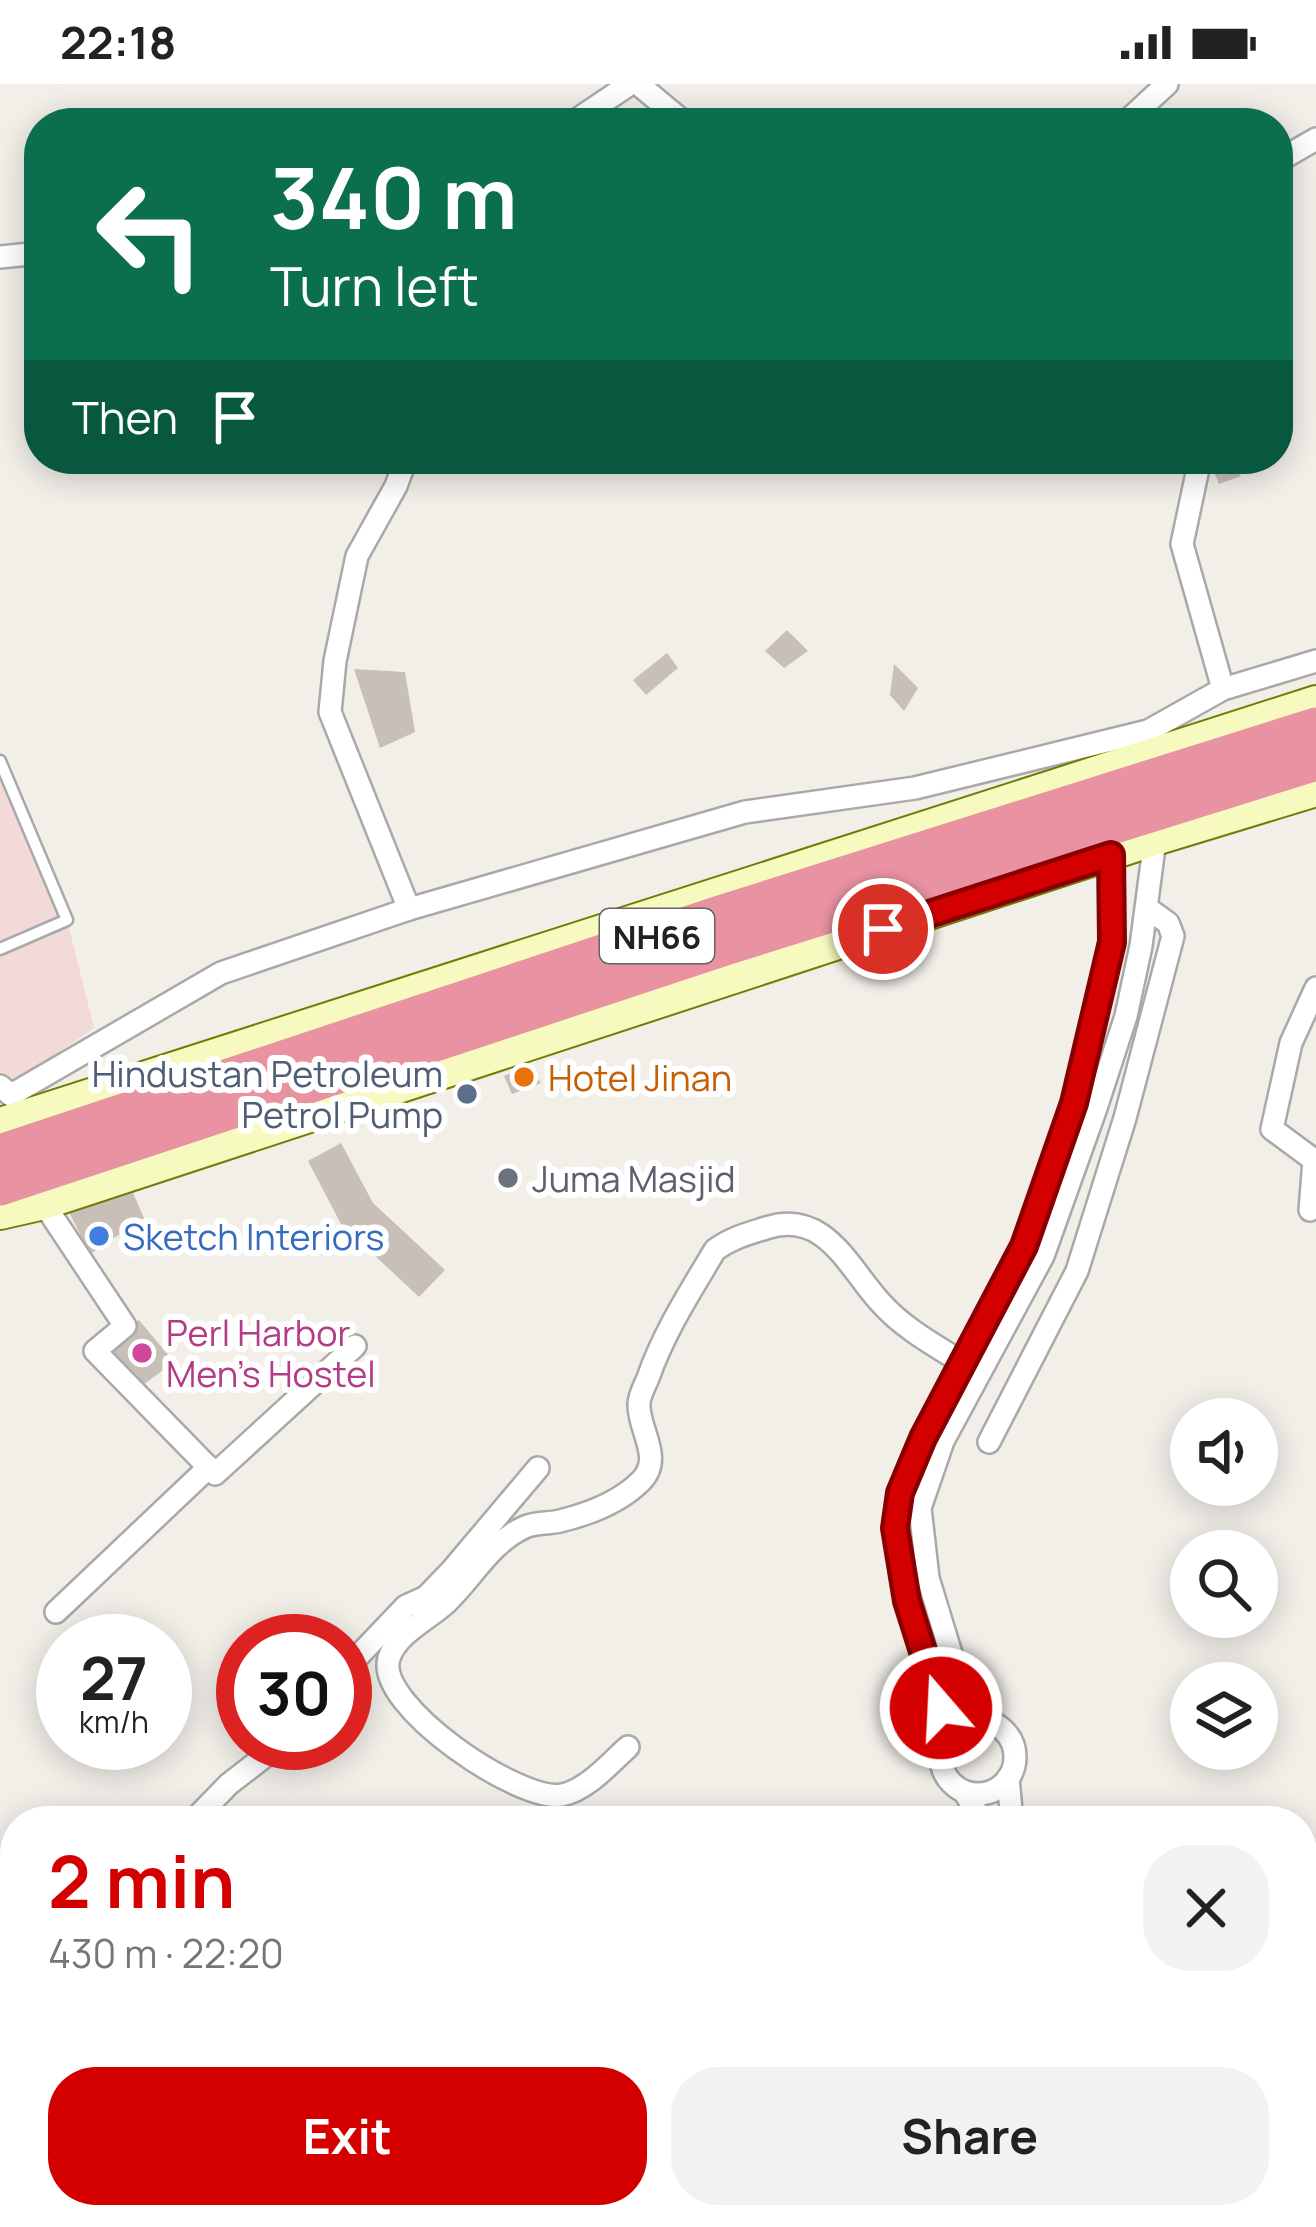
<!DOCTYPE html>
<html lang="en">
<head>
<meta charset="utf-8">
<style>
	:root { --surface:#fff; --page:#f2f2f2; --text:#222; --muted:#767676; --accent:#d40000 }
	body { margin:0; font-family:Manrope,sans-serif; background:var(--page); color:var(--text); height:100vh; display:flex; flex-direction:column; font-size:45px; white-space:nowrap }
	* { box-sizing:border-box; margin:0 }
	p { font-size:39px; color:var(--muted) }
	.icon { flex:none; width:66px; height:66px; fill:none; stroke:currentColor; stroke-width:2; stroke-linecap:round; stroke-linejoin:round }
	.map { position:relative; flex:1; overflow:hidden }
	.panel { position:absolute; left:0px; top:1722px; width:1317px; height:423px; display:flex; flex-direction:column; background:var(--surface); border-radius:48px 48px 0 0; box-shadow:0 6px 30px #0003 }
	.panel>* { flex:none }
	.top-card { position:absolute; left:24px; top:24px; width:1269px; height:366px; border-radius:48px; box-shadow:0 6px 30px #0003; background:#0b6e4f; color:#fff; overflow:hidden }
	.tools { position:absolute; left:1170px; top:1314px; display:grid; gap:24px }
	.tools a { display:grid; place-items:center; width:108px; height:108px; border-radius:50%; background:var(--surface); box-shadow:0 6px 30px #0003; font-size:60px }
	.speed { position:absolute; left:36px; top:1530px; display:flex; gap:24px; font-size:60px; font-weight:700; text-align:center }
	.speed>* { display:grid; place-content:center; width:156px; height:156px; border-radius:50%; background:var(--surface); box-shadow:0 6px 30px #0003; line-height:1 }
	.speed small { font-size:30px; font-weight:400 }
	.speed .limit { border:18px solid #d22; background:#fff; color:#111 }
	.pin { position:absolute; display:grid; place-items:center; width:102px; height:102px; color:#fff; margin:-51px; border:6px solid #fff; border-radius:50%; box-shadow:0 3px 12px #0007 }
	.me { position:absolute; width:132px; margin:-66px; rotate:341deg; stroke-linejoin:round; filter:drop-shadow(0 0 9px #0008) }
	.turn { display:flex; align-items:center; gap:42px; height:252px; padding:0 48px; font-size:54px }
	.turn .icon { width:156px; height:156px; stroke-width:2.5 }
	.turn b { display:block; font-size:84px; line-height:102px }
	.then { display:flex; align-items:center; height:114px; padding:0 48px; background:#0003; gap:24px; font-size:45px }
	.round { display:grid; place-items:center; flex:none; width:126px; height:126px; border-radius:48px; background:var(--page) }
	.summary { display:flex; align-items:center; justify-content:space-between; height:204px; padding:0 48px }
	h1 { font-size:72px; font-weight:700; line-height:90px; color:var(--accent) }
	.action { display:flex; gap:24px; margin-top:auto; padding:24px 48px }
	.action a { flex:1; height:138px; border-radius:48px; background:var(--accent); color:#fff; font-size:48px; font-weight:700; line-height:138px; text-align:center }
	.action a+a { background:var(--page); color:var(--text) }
	.status { display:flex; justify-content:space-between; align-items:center; height:84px; padding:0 60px; background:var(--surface); direction:ltr }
	.status svg { height:33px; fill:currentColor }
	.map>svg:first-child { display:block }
	.commercial { fill:#f2dad9 }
	.building { fill:#c7bfb8 }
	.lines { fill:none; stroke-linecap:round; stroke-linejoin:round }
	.lane-casing { stroke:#a9a9a9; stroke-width:15 }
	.street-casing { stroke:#a9a9a9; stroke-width:26 }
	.secondary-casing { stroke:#707d05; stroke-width:34 }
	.highway-casing { stroke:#dc2a67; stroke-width:44 }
	.lane { stroke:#fff; stroke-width:10 }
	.street { stroke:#fff; stroke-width:21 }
	.secondary { stroke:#f7fabf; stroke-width:30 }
	.highway { stroke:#e892a2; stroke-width:39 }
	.route-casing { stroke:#8a0000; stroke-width:30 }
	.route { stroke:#d40000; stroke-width:21 }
	.food-dot { fill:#e8710a; stroke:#fff; stroke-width:4.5 }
	.service-dot { fill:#5c6f8a; stroke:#fff; stroke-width:4.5 }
	.worship-dot { fill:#6b7280; stroke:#fff; stroke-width:4.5 }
	.shop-dot { fill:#3f7fe0; stroke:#fff; stroke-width:4.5 }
	.hotel-dot { fill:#d1479c; stroke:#fff; stroke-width:4.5 }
	.labels { text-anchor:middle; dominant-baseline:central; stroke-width:12; stroke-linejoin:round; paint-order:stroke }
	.shield { fill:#fff; stroke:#646464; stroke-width:3 }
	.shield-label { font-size:33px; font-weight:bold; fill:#222 }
	.service-label { font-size:36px; fill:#4e5e75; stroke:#fff; text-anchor:end }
	.food-label { font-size:36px; fill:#c56008; stroke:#fff; text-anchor:start }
	.worship-label { font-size:36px; fill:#5b616d; stroke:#fff; text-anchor:start }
	.shop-label { font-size:36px; fill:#366cbe; stroke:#fff; text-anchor:start }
	.hotel-label { font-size:36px; fill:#b23c85; stroke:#fff; text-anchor:start }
</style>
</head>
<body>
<div class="status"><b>22:18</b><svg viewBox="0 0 49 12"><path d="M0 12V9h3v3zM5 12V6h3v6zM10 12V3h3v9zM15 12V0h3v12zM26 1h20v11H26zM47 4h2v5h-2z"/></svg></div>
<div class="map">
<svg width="1316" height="2143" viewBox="0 0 1316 2143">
	<rect width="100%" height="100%" fill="#f2efe9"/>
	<!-- commercial -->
	<polygon class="commercial" points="0,677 67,836 94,944 0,1009"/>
	<!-- building -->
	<g class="building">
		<polygon points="1231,375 1241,392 1219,400 1211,380"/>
		<polygon points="787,546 808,567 784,584 765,567"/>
		<polygon points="667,569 678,584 646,611 633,596"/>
		<polygon points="894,580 918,604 904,627 890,611"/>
		<polygon points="354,585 405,588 415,648 380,664"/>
		<polygon points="530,982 541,999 512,1010 504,992"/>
		<polygon points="341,1059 373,1119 445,1186 419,1213 341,1140 308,1077"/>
		<polygon points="133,1109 144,1134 90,1170 69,1128"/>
		<polygon points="139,1236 174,1278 139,1304 104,1264"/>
	</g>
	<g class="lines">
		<!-- lane casing -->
		<g class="lane-casing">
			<polyline id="lane" points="0,677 67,836 0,865"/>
		</g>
		<!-- street casing -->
		<g class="street-casing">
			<g id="street">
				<polyline points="638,0 685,39"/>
				<polyline points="572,39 630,0"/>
				<polyline points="1125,39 1167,0"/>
				<polyline points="1278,77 1316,55"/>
				<polyline points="0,173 39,169"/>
				<polyline points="406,375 396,402 357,472 335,577 330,628 409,825"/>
				<polyline points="1200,375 1182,460 1223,605"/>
				<polyline points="0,1002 11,1011 221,889 409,825 745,728 915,704 1148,647 1223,605 1316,577"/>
				<polyline points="44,1120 125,1242 95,1267 215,1390 355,1262"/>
				<polyline points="1310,1126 1314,1076 1272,1045 1291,959 1316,904"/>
				<polyline points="989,1358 1077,1187 1125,1034 1173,852 1168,839 1147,824"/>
				<polyline points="56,1528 209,1383"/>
				<polyline points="345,1586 406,1522 426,1513 452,1486 538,1384"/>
				<polyline points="982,1635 953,1576 928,1494 920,1424 943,1357 1043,1172 1096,1024 1126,932 1141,862 1155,756"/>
				<circle cx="978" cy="1673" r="37"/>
				<polyline points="951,1647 931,1601 907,1517 895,1443 900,1409 923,1354 1024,1162 1074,1019 1112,858 1111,771"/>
				<path d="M628,1663C609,1680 587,1706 562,1711C520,1719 374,1621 389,1574C397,1549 429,1535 447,1518C473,1493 491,1458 525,1443C536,1438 548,1440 560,1437C589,1430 620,1418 641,1397C664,1374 638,1346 639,1320C639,1312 645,1301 648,1294C664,1248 690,1208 715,1166C731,1154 747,1150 766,1144C824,1125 847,1181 880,1218C903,1244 934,1261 963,1279"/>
				<polyline points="1008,1694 1012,1737"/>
				<polyline points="965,1709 982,1737"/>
				<polyline points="193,1737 229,1700 282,1659"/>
				<path d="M1058,2130C1073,2142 1091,2141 1107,2130"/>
			</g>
		</g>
		<!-- secondary casing -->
		<g class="secondary-casing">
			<g id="secondary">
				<polyline points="0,1039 1316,617"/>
				<polyline points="0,1130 44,1120 1155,756 1316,707"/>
			</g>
		</g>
		<!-- highway casing -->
		<g class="highway-casing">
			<g id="highway">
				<polyline points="0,1070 720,831 1316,643"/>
				<polyline points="0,1102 725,862 1316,677"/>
			</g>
		</g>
		<!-- lane -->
		<use href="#lane" class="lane"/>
		<!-- street -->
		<use href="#street" class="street"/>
		<!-- secondary -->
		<use href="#secondary" class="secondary"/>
		<!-- highway -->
		<use href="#highway" class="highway"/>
	</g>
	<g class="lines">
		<!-- route casing -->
		<g class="route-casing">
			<polyline id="route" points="883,845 1111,771 1112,858 1074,1019 1024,1162 923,1354 900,1409 895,1444 907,1517 941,1624"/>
		</g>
		<!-- route -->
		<use href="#route" class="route"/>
	</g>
	<!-- markers -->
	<circle class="food-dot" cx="524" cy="993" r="12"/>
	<circle class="service-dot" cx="467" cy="1010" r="12"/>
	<circle class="worship-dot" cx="508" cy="1094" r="12"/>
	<circle class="shop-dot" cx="99" cy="1152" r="12"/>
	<circle class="hotel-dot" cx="142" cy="1269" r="12"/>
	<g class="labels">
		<!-- shield labels -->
		<rect class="shield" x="600" y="825" width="114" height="54" rx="9"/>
		<g class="shield-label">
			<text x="657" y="852">NH66</text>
		</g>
		<!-- service labels -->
		<g class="service-label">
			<text x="443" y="989">Hindustan Petroleum<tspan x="443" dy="41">Petrol Pump</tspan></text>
		</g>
		<!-- food labels -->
		<g class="food-label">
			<text x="548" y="993">Hotel Jinan</text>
		</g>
		<!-- worship labels -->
		<g class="worship-label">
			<text x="532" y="1094">Juma Masjid</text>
		</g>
		<!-- shop labels -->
		<g class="shop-label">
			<text x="123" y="1152">Sketch Interiors</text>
		</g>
		<!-- hotel labels -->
		<g class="hotel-label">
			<text x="166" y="1248">Perl Harbor<tspan x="166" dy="41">Men's Hostel</tspan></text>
		</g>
	</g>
</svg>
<div class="tools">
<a><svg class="icon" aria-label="sound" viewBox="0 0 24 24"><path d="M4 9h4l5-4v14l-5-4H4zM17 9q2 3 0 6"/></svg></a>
<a><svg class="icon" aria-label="search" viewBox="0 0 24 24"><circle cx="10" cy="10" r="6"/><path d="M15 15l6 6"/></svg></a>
<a><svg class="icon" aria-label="layers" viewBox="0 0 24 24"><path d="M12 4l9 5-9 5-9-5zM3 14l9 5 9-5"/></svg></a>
</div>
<div class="speed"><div>27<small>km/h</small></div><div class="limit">30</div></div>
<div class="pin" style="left:883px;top:845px;background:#d93025"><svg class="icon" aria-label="arrive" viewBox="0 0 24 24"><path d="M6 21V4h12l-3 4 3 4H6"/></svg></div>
<svg class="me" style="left:941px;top:1624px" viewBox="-20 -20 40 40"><circle r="17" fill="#d40000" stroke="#fff" stroke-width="3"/><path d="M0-11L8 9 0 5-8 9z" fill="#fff"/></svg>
<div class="top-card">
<div class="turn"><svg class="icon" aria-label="left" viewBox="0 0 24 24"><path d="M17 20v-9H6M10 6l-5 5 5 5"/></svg><div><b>340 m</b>Turn left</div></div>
<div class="then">Then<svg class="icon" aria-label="arrive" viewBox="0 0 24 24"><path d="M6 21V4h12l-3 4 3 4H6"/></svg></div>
</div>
<section class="panel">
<div class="summary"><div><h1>2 min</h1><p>430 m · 22:20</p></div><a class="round"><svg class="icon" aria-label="close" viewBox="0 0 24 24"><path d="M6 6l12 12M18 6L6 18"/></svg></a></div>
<div class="action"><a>Exit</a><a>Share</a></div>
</section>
</div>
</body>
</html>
